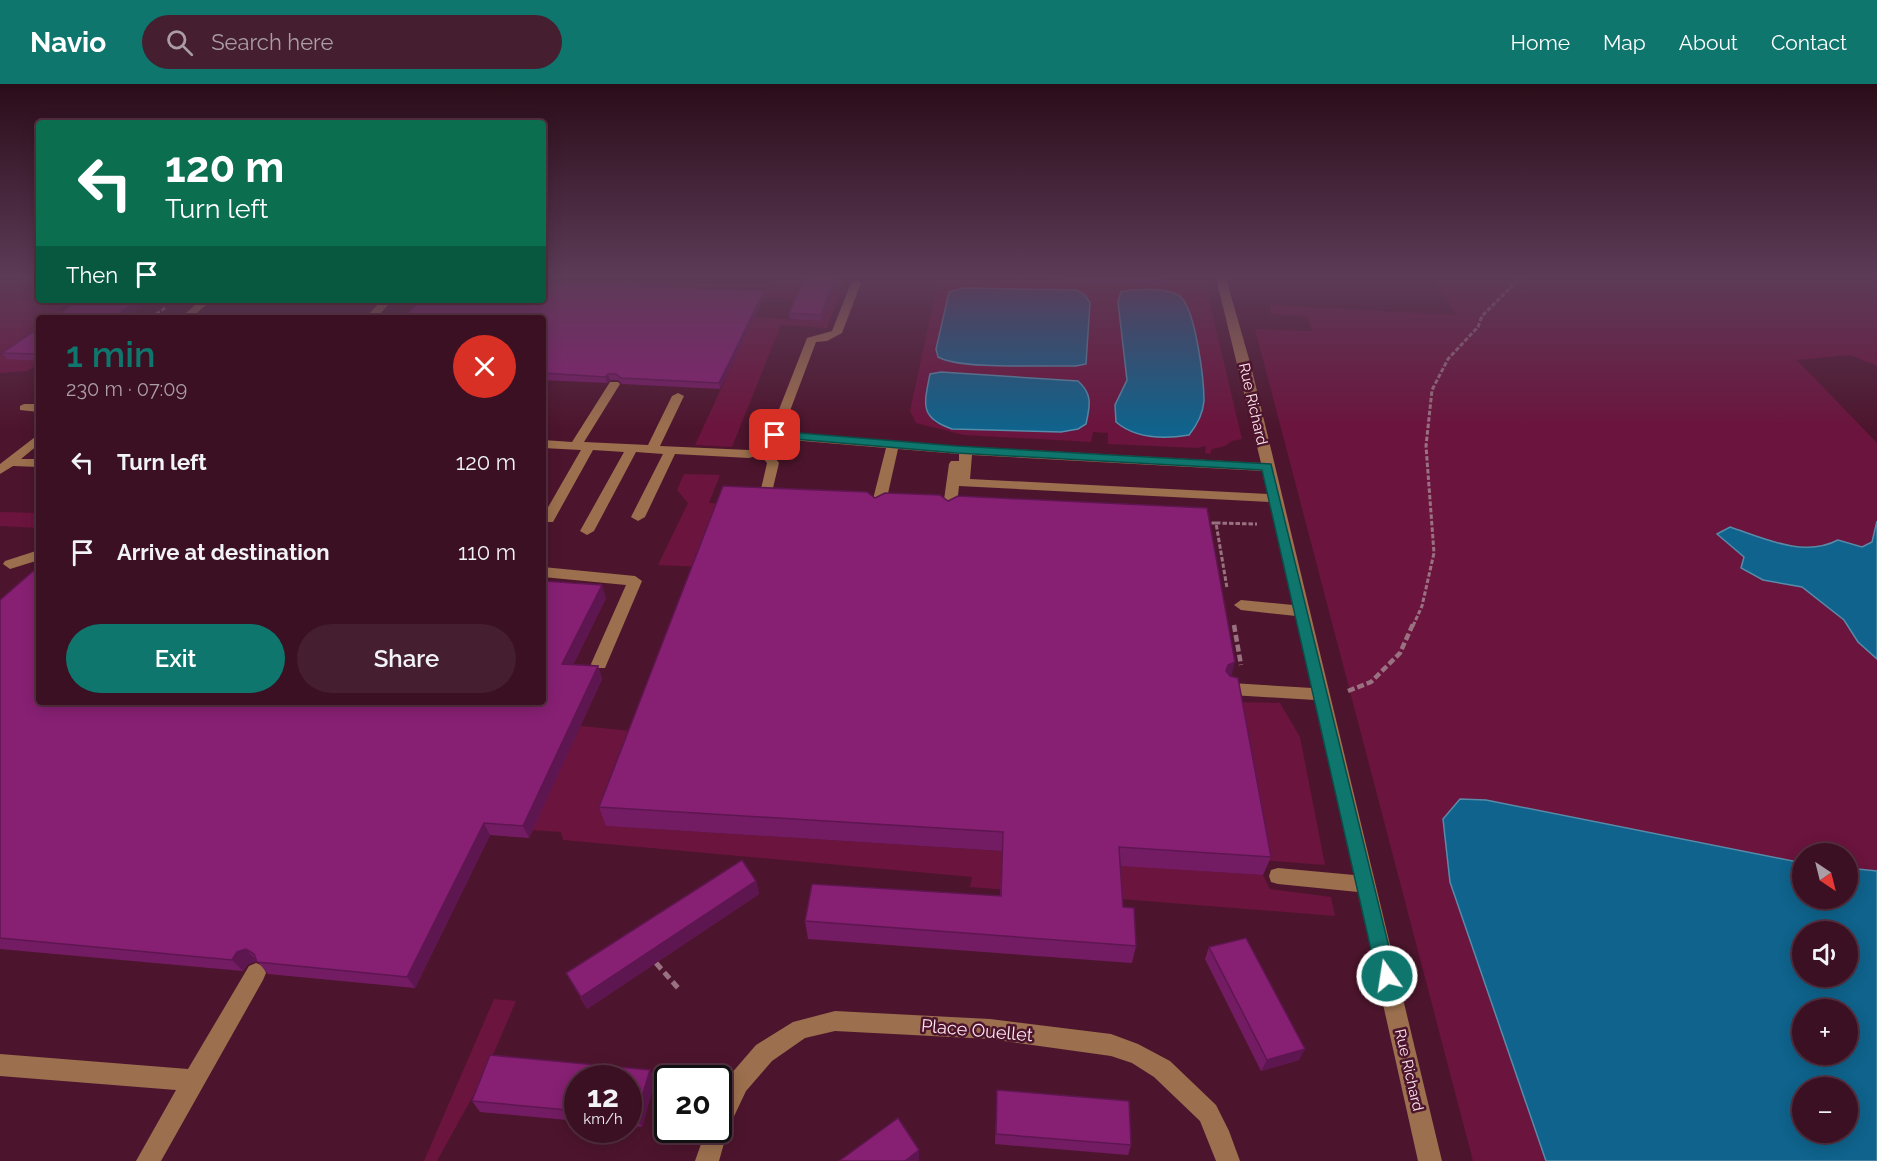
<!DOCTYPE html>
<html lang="en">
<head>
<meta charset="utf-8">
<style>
	:root { --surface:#3a1022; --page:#451e2f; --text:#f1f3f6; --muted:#ab9da5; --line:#543040; --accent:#0f766e }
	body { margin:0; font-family:Raleway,sans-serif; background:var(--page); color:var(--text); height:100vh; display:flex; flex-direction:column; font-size:22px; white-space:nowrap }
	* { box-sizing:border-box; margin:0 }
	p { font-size:20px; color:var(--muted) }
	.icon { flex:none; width:33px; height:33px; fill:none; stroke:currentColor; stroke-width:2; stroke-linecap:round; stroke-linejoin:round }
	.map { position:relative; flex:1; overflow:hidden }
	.details { position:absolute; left:36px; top:231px; width:510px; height:390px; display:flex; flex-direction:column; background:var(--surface); border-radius:6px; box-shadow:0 3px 15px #0003,0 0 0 2px var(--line) }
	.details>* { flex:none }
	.guide { position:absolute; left:36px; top:36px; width:510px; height:183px; border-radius:6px; box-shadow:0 3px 15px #0003,0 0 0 2px var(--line); background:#0b6e4f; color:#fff; overflow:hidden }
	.needle { width:39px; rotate:145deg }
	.controls { position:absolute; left:1792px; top:759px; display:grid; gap:12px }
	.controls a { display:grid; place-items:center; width:66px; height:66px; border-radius:50%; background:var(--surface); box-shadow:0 3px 15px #0003,0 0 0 2px var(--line); font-size:30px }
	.speed { position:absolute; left:564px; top:981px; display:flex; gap:12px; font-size:30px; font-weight:700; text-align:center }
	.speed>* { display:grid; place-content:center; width:78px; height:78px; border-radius:50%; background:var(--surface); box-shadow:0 3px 15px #0003,0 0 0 2px var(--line); line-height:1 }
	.speed small { font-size:15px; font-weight:400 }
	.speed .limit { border:3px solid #111; border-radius:9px; background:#fff; color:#111 }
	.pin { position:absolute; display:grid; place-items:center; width:51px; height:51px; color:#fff; margin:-26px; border-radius:12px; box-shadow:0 3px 9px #0006 }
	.me { position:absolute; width:66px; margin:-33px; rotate:347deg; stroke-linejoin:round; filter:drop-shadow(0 0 4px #0008) }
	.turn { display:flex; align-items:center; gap:21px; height:126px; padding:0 30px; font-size:27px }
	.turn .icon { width:78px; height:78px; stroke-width:2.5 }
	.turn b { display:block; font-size:42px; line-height:51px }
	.then { display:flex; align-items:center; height:57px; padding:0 30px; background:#0003; gap:12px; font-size:22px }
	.round { display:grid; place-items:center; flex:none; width:63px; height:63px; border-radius:32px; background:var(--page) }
	.summary { display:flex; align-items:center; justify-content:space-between; height:102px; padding:0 30px }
	h1 { font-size:36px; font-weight:600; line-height:45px; color:var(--accent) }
	.button { display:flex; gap:12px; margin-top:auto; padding:12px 30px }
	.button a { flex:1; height:69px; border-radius:36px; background:var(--accent); color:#fff; font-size:24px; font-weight:600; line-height:69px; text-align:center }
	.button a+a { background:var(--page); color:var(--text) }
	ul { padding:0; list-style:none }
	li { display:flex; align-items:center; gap:18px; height:90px; padding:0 30px }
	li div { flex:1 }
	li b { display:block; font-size:22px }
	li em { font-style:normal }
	header { display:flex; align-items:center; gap:36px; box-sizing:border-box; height:84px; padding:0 30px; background:var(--accent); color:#fff }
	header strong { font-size:28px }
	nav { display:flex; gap:33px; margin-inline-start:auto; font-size:21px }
	.search { width:420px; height:54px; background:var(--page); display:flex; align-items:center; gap:15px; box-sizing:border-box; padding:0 21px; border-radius:33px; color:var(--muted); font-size:22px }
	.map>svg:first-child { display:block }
	.green { fill:#6b143d; fill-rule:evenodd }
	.water { fill:#0f638c; stroke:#578ba9; stroke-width:1.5; fill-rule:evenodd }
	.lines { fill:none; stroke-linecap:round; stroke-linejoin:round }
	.path-far2 { stroke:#9a7181; stroke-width:3; stroke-dasharray:4.5 2; stroke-linecap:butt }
	.path-far1 { stroke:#9a7181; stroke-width:4.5; stroke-dasharray:7 3; stroke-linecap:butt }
	.path { stroke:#9a7181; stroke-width:5; stroke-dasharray:8 4.5; stroke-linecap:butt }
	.minor { fill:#9c704e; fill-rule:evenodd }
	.wall { fill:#741c63 }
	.shaded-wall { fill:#5e1650 }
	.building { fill:#872073; stroke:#5e1650; stroke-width:1.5 }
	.route { fill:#0f766e; stroke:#0a4d48; stroke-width:1.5 }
	.labels { text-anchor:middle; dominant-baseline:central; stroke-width:5; stroke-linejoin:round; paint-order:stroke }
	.street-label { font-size:15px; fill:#fee7ee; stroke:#4d152d }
	.near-street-label { font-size:18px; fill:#fee7ee; stroke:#4d152d }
</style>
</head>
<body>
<header>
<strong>Navio</strong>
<div class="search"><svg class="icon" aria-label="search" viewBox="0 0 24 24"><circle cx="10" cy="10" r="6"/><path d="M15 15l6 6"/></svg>Search here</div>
<nav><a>Home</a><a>Map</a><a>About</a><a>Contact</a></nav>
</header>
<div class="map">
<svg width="1877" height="1077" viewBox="0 0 1877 1077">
	<rect width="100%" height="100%" fill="#4d152d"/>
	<!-- green -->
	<g class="green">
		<polygon points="0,194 39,194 39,216 72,216 58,226 77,226 66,234 39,234 39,280 27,287 0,289"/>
		<polygon points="543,194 775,202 778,194 808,194 799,215 543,202"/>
		<polygon points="838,194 846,194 827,244 781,241 732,363 695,361 754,233 821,237"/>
		<path d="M884,194H1022L1163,201V194H1204L1242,355L1232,357L1225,362L1212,365L1210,370L1205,369L1206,362L1197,364L1108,360V349L1093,348L1091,358L964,351L916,339L910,327L938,197ZM1131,206L1169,207L1187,221L1200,284L1204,318L1115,321L1127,296L1118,219L1121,208ZM1090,219L1086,279L1076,282L947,278ZM941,288L1062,295L1078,297L1015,346L952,345L935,339L926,327L925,315Z"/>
		<polygon points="1433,194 1877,194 1877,282 1850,271 1797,276 1877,359 1877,437 1872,458 1862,464 1838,456 1825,463 1784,461 1745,473 1741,484 1763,496 1802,503 1844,536 1858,558 1877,575 1877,787 1848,784 1848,770 1803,770 1803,779 1794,778 1486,716 1450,798 1546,1077 1473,1077 1255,245 1312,247 1307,232 1271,230 1270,221 1456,231"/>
		<polygon points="684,390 720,391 709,419 726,420 703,483 658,481 688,419 677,406"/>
		<polygon points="0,428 39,429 39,444 0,442"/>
		<polygon points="1233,618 1280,619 1300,653 1325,781 1261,776"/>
		<polygon points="581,642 641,648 607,742 1002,767 1001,794 1115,781 1263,791 1270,805 1331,813 1335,832 970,803 972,793 563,756 561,748 529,746"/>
		<polygon points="494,915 516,917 484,992 437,1077 424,1077"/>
	</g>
	<!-- water -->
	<g class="water">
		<path d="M964,204L1076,206L1085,211L1090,219L1086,280L1076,282C1046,281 961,286 938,273L936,265L949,208Z"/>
		<path d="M1131,206C1145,206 1169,203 1181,213C1196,228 1204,296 1204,317C1203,330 1197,341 1189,351C1165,355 1136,355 1116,338L1115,321L1127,296L1118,218L1121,208Z"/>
		<path d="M941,288L1078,297C1093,310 1090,322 1086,340L1078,345L1061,348L952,345C919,334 924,320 930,290Z"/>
		<path d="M1877,437V575L1858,558L1844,536L1802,503L1763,496L1741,484L1744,473L1717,450L1730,443C1763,454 1804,474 1838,456L1862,463L1872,458Z"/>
		<path d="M1460,715L1486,716L1803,779V814H1848V784L1877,787V1077H1546L1450,798L1443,735ZM1803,848H1848V892H1803ZM1803,926H1848V970H1803ZM1803,1004H1848V1048H1803Z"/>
	</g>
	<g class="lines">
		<!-- path-far2 -->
		<g class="path-far2">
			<polyline points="156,230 165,224"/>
			<polyline points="1205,439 1216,439 1227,504"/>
			<polyline points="1216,439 1257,440"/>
			<polyline points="1413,542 1422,522 1434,469 1426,362 1432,306 1448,275 1478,243 1482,232 1520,194"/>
		</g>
		<!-- path-far1 -->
		<g class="path-far1">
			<polyline points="1234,541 1241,581"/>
			<polyline points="1348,607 1371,598 1400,569 1413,540"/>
		</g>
		<!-- path -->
		<polyline class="path" points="656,879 678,904"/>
		<!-- minor -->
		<g class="minor">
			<path d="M1216,194H1226L1251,282L1442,1077H1418L1358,808L1278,800L1271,798L1269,792L1271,786L1278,784L1354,791L1315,616L1231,611L1225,609L1223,605L1225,601L1231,599L1312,604L1296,532L1241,526L1234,521L1241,516L1293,521L1270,418L959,402L956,430L949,434L942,430L949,380L951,377H959V370L898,365L884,427L877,431L870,427L886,364L779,355L770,367L779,379L772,408L767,409L761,405L767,379L760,371L749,374L675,370L645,433L638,437L631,433L663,370L636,368L594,447L587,451L580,447L624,368L593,366L553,438H543V432L581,366L543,364V356L572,358L610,298H618L620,300L584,358L648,361L672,312L678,309L684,312L660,362L749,366L761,362L769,351L807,254L832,247L851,199L856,196L861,199L842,249L827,257L816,258L782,348L957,362L1261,379ZM972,371L1263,387L1268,410L970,395Z"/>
			<polygon points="201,216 212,216 191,234 180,234"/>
			<polygon points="382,216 393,216 376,234 365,234"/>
			<polygon points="24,320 39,320 39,328 20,326 20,322"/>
			<polygon points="39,350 39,360 21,375 39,375 39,383 13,382 0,390 0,380"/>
			<polygon points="39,466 39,476 10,485 3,480 5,477"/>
			<polygon points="543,483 635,492 642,497 605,584 593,584 591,580 626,501 543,493"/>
			<polygon points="256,879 263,882 266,889 263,896 161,1077 136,1077 176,1006 0,992 0,970 188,985 249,882"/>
			<polygon points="835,927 990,935 1111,950 1138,960 1170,977 1216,1021 1229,1047 1240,1077 1216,1077 1200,1037 1154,993 1132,979 1111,972 990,955 835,947 805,954 772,977 746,1007 728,1045 719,1077 695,1077 706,1046 718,1046 718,1015 730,991 756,961 793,938"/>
		</g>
	</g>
	<!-- wall -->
	<g class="wall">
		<polygon points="805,194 838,194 821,237 790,235 789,229"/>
		<polygon points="1022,194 1164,194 1163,201"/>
		<polygon points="764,207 764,213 720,305 622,300 618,296 610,296 607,299 543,296 543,234"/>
		<polygon points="39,244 39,277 7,275 2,269"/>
		<polygon points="875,414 948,417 1231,592 1271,773 1263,791 1121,782 1123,823 1136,862 1132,879 808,855 805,837 1000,812 1002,767 606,742 599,723"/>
		<polygon points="606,514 573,581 598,582 602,595 529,754 490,751 415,904 268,890 257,877 248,880 243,887 0,865 0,516"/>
		<polygon points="756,797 759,810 587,925 566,889"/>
		<polygon points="1209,863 1299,976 1261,987 1205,875"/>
		<polygon points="490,971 650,986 655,997 642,1043 628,1042 628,994 578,994 578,1037 480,1028 472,1017"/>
		<polygon points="997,1006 1131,1061 1128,1071 995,1060"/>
	</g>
	<!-- shaded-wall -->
	<g class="shaded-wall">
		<polygon points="835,194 838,194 821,237 821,231"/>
		<polygon points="764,207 764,213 720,305 719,299"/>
		<polygon points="137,216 149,216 125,234 113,234"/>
		<polygon points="608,290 610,296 607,299 605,293"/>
		<polygon points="602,501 606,514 567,593 562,580"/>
		<polygon points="1235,578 1230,597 1223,600 1228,581"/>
		<polygon points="598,582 602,595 529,754 523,742"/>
		<polygon points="484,739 490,751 415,904 407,893"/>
		<polygon points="756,797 759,810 587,925 581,913"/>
		<polygon points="246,865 257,877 248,880 243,887 232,876 237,868"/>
		<polygon points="1305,965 1299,976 1261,987 1267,976"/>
		<polygon points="650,986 655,997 642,1043 636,1033"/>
		<polygon points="919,1066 919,1077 905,1077"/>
	</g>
	<!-- building -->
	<g class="building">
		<polygon points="805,194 835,194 821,231 789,229"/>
		<polygon points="543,197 764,207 719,299 621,294 616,290 608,290 605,293 543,289 543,234 403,234 421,216 543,216"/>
		<polygon points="79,216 137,216 113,234 53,234"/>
		<polygon points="39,244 39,270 2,269"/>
		<polygon points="723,402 867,408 875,414 885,409 940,411 948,417 958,412 1207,424 1235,578 1228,581 1226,587 1230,592 1238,594 1271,773 1119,763 1123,823 1134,824 1136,862 805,837 812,800 1001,812 1003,748 599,723"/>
		<polygon points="39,482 39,618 543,618 543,497 602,501 562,580 598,582 523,742 484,739 407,893 257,878 254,870 246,865 237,868 232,876 0,854 0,516"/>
		<polygon points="742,776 756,797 581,913 566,889"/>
		<polygon points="1246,854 1305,965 1267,976 1209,863"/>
		<polygon points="490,971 650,986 636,1033 628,1032 628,994 578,994 578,1027 472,1017"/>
		<polygon points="997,1006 1129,1017 1131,1061 996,1050"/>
		<polygon points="898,1034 919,1066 905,1077 839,1077"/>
	</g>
	<!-- sky -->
	<linearGradient id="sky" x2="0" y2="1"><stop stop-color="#2a0c19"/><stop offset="0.56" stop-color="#5c3b57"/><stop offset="1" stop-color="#5c3b57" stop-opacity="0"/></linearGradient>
	<rect width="1877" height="345" fill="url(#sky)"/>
	<!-- route -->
	<polygon class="route" points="775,347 957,362 1271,380 1396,892 1393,898 1387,901 1380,898 1377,892 1262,386 957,369 771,353 770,351"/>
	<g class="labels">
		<!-- street labels -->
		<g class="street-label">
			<text transform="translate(1253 320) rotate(77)">Rue Richard</text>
			<text transform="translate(1409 986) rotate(77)">Rue Richard</text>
		</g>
		<!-- near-street labels -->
		<g class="near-street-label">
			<text transform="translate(977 946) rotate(5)">Place Ouellet</text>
		</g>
	</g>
</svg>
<div class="controls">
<a><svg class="needle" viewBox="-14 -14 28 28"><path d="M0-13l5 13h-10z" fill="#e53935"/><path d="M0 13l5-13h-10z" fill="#ab9da5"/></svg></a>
<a><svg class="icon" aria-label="sound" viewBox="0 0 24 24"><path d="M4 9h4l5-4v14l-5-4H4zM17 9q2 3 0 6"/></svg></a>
<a>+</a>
<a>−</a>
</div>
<div class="speed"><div>12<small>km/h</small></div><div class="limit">20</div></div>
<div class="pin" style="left:775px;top:351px;background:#d93025"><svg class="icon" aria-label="arrive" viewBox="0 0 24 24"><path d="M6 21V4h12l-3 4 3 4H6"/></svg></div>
<svg class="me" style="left:1387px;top:892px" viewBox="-20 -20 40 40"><circle r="17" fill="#0f766e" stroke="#fff" stroke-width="3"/><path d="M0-11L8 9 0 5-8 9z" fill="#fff"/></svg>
<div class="guide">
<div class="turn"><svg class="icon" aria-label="left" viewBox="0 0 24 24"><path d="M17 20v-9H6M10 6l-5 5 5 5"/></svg><div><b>120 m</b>Turn left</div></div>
<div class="then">Then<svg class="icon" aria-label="arrive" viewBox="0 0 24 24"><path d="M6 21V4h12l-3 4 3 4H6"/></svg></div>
</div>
<section class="details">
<div class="summary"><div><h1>1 min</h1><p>230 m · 07:09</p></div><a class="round" style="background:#d93025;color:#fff"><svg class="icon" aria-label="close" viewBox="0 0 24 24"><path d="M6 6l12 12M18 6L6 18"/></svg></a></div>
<ul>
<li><svg class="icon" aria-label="left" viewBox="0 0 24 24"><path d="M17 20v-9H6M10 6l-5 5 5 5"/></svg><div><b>Turn left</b></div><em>120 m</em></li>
<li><svg class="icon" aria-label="arrive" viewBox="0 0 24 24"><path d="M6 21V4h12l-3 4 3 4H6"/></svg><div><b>Arrive at destination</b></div><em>110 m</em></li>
</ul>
<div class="button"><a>Exit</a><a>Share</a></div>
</section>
</div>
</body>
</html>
